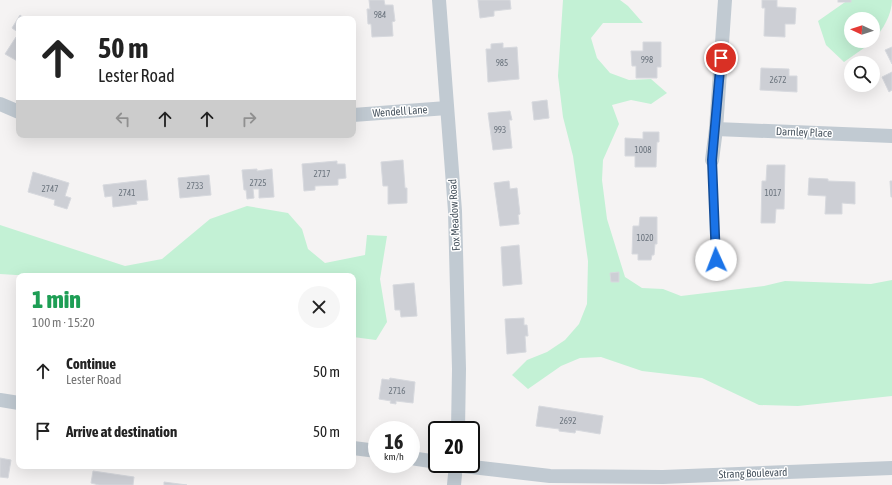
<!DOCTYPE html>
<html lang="en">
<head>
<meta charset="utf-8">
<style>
	:root { --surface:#fff; --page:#f6f6f6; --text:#222; --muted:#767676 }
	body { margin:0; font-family:"Asap Condensed",sans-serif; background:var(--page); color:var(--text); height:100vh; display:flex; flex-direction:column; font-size:15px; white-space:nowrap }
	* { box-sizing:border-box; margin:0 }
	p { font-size:13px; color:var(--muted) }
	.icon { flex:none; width:22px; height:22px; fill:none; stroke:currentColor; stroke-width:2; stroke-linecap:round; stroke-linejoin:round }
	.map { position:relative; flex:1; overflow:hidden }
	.drawer { position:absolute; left:16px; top:273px; width:340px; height:196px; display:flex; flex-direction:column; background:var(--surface); border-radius:8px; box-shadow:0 4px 16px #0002 }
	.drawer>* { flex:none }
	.top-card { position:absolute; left:16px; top:16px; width:340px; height:122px; border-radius:8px; box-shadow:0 4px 16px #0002; background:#fff; color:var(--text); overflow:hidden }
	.needle { width:26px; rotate:273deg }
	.fabs { position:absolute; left:844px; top:12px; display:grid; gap:8px }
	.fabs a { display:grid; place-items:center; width:36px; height:36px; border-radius:50%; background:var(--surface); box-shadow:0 4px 16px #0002; font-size:20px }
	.speed { position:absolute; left:368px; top:421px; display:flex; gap:8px; font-size:20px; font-weight:700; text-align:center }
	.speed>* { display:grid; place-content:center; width:52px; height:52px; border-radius:50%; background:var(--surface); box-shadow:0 4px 16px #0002; line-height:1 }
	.speed small { font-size:10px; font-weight:400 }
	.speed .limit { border:2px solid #111; border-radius:6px; background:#fff; color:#111 }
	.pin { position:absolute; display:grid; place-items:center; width:34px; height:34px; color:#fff; margin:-17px; border:2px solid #fff; border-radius:50%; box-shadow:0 1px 4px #0007 }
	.me { position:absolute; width:44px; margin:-22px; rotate:358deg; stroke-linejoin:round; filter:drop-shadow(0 0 3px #0008) }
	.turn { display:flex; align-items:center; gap:14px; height:84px; padding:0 16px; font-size:18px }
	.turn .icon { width:52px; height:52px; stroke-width:2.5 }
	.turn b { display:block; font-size:28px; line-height:34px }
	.lanes { display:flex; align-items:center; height:38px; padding:0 16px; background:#0003; justify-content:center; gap:20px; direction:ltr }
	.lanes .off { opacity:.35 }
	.round { display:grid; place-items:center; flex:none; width:42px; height:42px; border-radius:21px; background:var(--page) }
	.overview { display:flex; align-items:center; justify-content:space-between; height:68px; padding:0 16px }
	h1 { font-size:24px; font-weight:800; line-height:30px; color:#1e9e55 }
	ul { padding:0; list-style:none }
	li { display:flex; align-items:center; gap:12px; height:60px; padding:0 16px }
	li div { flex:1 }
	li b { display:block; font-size:15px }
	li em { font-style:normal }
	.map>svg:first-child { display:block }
	.green { fill:#c3f1d5 }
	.building { fill:#cdcfd5; stroke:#d7d9de }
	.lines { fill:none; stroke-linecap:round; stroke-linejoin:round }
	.service { stroke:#c1cad2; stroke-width:7 }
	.minor { stroke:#c1cad2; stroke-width:14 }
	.route-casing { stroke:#114b97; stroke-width:10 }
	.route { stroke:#1a73e8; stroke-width:7 }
	.labels { text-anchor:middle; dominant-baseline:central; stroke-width:3; stroke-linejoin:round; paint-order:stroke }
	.number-label { font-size:9px; fill:#6b747e }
	.street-label { font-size:11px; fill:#4a5661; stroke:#fff }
</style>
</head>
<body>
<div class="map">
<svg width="892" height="485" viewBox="0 0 892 485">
	<rect width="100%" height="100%" fill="#f5f3f3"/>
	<!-- green -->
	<g class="green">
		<polygon points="563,0 620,0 628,6 643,23 603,23 591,38 597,58 610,73 629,80 651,79 667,93 651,104 631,100 612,105 619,124 603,160 602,180 607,219 625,277 642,288 663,289 681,296 764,286 785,281 871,284 892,280 892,396 798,406 759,405 702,378 642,371 601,357 580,358 561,366 528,389 512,375 527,360 547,352 565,340 579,324 587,304 588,261 573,156 563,117 558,76"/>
		<path d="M848,0H892C892,14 883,30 873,40V19H851V41H872L864,48L844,62L826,45L818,21Z"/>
		<polygon points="247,206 288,213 302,229 308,249 325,263 365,255 367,235 387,236 380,279 387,322 376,340 353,337 353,276 32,276 0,274 0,225 125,266 162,259 210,219"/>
	</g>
	<!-- building -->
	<g class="building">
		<polygon points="369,0 384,0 385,5 393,5 395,21 392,22 393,36 372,37 371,24 368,24 367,9 370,9"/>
		<polygon points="478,0 510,0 511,9 494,11 494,16 480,18"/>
		<polygon points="762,0 777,0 777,7 796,8 795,24 785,24 785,37 764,36 765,8 762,8"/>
		<rect x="838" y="0" width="13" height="2"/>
		<polygon points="20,15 25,19 19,19 19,33 12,28"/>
		<polygon points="16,37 19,39 19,62 5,54"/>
		<polygon points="643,42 661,42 661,67 657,67 657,78 636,78 636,66 632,66 631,51 643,51"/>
		<polygon points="503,43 503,48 517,47 519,79 488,82 486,49 491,49 491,44"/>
		<polygon points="892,47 892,64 885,50"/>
		<polygon points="761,68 789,69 789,76 797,76 797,92 760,90"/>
		<polygon points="892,72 892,90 889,92 882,77"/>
		<polygon points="547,100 549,118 534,120 532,102"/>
		<polygon points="510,111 512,120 509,120 512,148 493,150 488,113"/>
		<polygon points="643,132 659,132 659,142 657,142 656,167 635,167 635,156 625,156 625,138 643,139"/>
		<polygon points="403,160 405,188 407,188 407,203 388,204 388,186 383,186 381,162"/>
		<polygon points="337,161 337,164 345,164 346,178 338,179 338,185 315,186 315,190 304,191 302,164"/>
		<polygon points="767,165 785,165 784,209 776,209 775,223 761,223 762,181 766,181"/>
		<polygon points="257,169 257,171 272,169 274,197 259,198 259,189 253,189 254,198 247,199 246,190 244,190 242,170"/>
		<polygon points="33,172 69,183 65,196 71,198 67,209 54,205 55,200 28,192"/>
		<polygon points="209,175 211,195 180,198 178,178"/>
		<polygon points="809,178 828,179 828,181 855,182 855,204 842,203 842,214 825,214 826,196 808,195"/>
		<polygon points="146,180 148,200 136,201 137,204 113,207 112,196 105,197 103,185"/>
		<polygon points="509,181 510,189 517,188 520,214 518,215 519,224 500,226 494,183"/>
		<polygon points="890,181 892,181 892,197 891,197"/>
		<polygon points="640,217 657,217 657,244 655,244 654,255 652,255 651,260 638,260 638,254 632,254 633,226 639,226"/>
		<polygon points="519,245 522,284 503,286 501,247"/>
		<polygon points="619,272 619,282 611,282 610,273"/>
		<polygon points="414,283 417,316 401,317 400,310 395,310 393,285"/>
		<polygon points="524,318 524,325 527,325 528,336 525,336 526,352 507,354 505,319"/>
		<polygon points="390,378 415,382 413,403 396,401 396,404 390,403 391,401 379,399 382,379 389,380"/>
		<polygon points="539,406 603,416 600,434 576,430 575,433 559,431 559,429 536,426"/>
		<polygon points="0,458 11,460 8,478 0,477"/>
		<polygon points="93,471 134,477 133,485 99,485 91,483"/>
		<polygon points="164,482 187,485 164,485"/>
	</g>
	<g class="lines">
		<!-- service -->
		<polyline class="service" points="712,160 716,275"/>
		<!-- minor -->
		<g class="minor">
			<polyline points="439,0 455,211 459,369 458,430"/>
			<polyline points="0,104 19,112"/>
			<polyline points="353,115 447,108"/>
			<polyline points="716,129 892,136"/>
			<polyline points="712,160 716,129 725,0"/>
			<polyline points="0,400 19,403"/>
			<polyline points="353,448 377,451"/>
			<polyline points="411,458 437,462"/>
			<polyline points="446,464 550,476 663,477 892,468"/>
			<polyline points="454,485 456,464"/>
		</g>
	</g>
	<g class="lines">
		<!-- route casing -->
		<g class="route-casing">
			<polyline id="route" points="716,260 712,160 721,58"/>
		</g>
		<!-- route -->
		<use href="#route" class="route"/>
	</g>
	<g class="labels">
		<!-- number labels -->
		<g class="number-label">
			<text x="380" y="15">984</text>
			<text x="647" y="60">998</text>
			<text x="502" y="63">985</text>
			<text x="778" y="80">2672</text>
			<text x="500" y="130">993</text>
			<text x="643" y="150">1008</text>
			<text x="322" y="174">2717</text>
			<text x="258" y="183">2725</text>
			<text x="195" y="186">2733</text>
			<text x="50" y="189">2747</text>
			<text x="127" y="193">2741</text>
			<text x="773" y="193">1017</text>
			<text x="645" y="238">1020</text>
			<text x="397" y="391">2716</text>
			<text x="568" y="421">2692</text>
		</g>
		<!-- street labels -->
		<g class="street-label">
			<text transform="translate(400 111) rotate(-4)">Wendell Lane</text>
			<text transform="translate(804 132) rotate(2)">Darnley Place</text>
			<text transform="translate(454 215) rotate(-93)">Fox Meadow Road</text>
			<text transform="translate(753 473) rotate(-2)">Strang Boulevard</text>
		</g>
	</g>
</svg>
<div class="fabs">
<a><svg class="needle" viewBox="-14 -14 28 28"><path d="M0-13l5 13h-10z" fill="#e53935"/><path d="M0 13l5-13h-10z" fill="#767676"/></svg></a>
<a><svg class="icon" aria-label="search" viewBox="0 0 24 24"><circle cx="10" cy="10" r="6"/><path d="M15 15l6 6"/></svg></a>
</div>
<div class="speed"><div>16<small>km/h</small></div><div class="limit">20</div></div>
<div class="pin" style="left:721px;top:58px;background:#d93025"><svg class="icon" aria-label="arrive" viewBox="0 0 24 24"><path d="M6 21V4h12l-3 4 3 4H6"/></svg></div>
<svg class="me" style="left:716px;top:260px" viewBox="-20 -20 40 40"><circle r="19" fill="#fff"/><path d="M0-13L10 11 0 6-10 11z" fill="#1a73e8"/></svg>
<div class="top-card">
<div class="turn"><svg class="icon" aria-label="ahead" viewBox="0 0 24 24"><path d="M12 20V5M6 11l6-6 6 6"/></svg><div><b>50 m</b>Lester Road</div></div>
<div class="lanes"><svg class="icon off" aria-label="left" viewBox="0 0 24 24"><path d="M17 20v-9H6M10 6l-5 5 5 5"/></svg><svg class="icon" aria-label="ahead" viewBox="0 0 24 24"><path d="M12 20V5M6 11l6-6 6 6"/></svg><svg class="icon" aria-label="ahead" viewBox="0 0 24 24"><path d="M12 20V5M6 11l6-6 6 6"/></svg><svg class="icon off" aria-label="right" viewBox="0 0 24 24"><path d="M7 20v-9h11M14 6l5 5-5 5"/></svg></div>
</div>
<section class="drawer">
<div class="overview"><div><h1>1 min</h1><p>100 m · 15:20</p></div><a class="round"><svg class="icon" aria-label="close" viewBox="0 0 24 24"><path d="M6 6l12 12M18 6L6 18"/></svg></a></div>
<ul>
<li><svg class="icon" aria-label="ahead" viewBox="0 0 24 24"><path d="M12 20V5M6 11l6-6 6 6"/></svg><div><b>Continue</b><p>Lester Road</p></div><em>50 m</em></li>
<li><svg class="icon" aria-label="arrive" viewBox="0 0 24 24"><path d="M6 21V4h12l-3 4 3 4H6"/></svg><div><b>Arrive at destination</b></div><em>50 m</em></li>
</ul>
</section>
</div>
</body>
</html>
